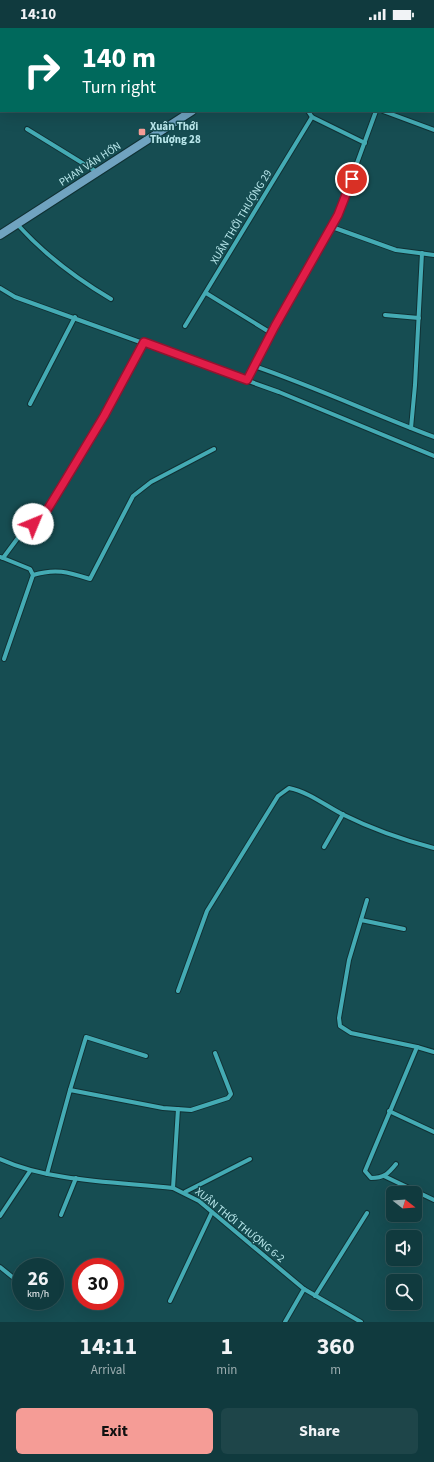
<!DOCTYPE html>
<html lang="en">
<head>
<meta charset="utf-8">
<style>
	:root { --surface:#103a3e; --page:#1e4549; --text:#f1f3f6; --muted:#9cadb0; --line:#305458; --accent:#f59c96 }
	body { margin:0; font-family:"Source Sans 3",sans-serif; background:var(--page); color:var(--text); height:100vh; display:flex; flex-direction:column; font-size:15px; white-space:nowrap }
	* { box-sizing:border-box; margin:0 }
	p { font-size:13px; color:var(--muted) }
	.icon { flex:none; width:22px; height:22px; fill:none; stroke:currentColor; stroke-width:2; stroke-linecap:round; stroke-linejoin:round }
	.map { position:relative; height:1294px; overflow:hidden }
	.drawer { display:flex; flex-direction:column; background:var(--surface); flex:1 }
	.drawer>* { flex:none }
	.hud { position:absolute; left:0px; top:0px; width:434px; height:84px; box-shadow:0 4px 16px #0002,0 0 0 1px var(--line); background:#00695c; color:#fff; overflow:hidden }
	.needle { width:26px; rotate:107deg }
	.controls { position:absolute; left:386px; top:1158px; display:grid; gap:8px }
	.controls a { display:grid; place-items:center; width:36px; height:36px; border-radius:6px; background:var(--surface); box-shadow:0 4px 16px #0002,0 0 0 1px var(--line); font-size:20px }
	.speed { position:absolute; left:12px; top:1230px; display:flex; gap:8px; font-size:20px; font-weight:700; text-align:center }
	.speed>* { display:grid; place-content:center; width:52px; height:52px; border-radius:50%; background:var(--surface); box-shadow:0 4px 16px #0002,0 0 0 1px var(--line); line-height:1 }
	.speed small { font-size:10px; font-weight:400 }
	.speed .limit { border:6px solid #d22; background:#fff; color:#111 }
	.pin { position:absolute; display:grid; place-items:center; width:34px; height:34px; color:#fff; margin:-17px; border:2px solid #fff; border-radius:50%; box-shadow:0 1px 4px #0007 }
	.me { position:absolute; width:44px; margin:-22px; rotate:45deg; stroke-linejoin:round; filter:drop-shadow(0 0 3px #0008) }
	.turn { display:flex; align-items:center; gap:14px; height:84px; padding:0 16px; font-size:18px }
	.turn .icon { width:52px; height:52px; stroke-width:2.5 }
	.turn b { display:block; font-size:28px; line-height:34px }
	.eta { display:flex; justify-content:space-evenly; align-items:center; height:68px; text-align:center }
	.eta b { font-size:24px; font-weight:700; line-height:28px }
	.cta { display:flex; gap:8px; margin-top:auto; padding:8px 16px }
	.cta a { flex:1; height:46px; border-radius:6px; background:var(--accent); color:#111; font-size:16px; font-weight:700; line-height:46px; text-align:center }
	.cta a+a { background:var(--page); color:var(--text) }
	.status { display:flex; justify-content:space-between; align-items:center; height:28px; padding:0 20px; background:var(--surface); direction:ltr }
	.status svg { height:11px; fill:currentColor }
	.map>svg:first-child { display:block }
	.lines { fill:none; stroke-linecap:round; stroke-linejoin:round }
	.street-casing { stroke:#103134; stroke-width:6 }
	.secondary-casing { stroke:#103134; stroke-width:10 }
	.street { stroke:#44abb4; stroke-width:4 }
	.secondary { stroke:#70a3c0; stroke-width:8 }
	.route-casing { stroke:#92132f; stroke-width:10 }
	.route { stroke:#e11d48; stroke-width:7 }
	.poi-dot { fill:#f59c96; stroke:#164d52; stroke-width:1.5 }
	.labels { text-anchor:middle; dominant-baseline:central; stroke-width:3; stroke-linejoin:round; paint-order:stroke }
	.poi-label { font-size:11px; font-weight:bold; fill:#b9e7eb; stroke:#164d52; text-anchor:start }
	.street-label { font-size:11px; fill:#b9e7eb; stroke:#164d52 }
</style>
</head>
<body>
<div class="status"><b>14:10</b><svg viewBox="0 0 49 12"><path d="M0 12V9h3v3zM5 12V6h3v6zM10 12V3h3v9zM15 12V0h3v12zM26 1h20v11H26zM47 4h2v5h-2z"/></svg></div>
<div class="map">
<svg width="434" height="1294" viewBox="0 0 434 1294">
	<rect width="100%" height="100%" fill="#164d52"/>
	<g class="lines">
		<!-- street casing -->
		<g class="street-casing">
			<g id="street">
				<polyline points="24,1 25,0"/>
				<polyline points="0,35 1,34"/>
				<polyline points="308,83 312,89 365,115"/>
				<polyline points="383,83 434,102"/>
				<polyline points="27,101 97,144"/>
				<path d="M17,196C44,226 77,251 111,271"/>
				<polyline points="332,199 396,222 434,227"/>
				<polyline points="0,260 15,269 279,364 434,428"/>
				<polyline points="206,265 271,305"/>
				<polyline points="385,287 419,290"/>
				<polyline points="185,298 312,89"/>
				<path d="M254,338C315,359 373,386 434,409"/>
				<polyline points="247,352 275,297 338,187 376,83"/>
				<polyline points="30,376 75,289"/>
				<polyline points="411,400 415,357 422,225"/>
				<polyline points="0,529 3,530 26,499 41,492 104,388 143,314"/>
				<polyline points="3,530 30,541 33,547 4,631"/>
				<path d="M33,547C56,540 68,544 90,551L133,468L151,454L214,421"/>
				<polyline points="324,819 343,786"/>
				<polyline points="367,872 349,932 339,990 340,998 351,1005 417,1019"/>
				<polyline points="361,892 404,901"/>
				<path d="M178,963L207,883L278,768L289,760C309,764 326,778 344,787C372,801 404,812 434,820"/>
				<polyline points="70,1062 86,1009 146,1028"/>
				<polyline points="389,1083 434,1104"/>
				<path d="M0,1131C50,1154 118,1154 173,1160L199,1173L304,1261L361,1294"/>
				<path d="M396,1136C388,1146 384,1150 371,1150L365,1143L417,1019L434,1024"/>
				<polyline points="47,1146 70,1062 163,1080 191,1082 228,1070 231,1066 215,1025"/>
				<polyline points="384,1148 434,1172"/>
				<polyline points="173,1160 178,1081"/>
				<polyline points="185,1164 250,1131"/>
				<polyline points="61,1187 76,1150"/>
				<polyline points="0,1188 30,1143"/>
				<polyline points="0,1239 21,1256"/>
				<polyline points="315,1268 367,1185"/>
				<polyline points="170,1273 212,1184"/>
				<polyline points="285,1294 304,1261"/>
			</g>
		</g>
		<!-- secondary casing -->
		<g class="secondary-casing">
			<g id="secondary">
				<polyline points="320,1 322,0"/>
				<polyline points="0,207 192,83"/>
			</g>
		</g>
		<!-- street -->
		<use href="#street" class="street"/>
		<!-- secondary -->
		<use href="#secondary" class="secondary"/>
	</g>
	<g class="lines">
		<!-- route casing -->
		<g class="route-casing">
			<polyline id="route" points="33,496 41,492 63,456 104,388 144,314 247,352 275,298 338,187 352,151"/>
		</g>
		<!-- route -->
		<use href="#route" class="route"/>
	</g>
	<!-- markers -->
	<rect class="poi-dot" x="138" y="100" width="8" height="8" rx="2"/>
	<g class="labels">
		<!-- poi labels -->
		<g class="poi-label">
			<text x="150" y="98">Xuân Thới<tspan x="150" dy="13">Thượng 28</tspan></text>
		</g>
		<!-- street labels -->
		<g class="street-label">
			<text transform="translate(90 136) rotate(-33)">PHAN VĂN HỚN</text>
			<text transform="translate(241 189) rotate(-59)">XUÂN THỚI THƯỢNG 29</text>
			<text transform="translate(240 1197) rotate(39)">XUÂN THỚI THƯỢNG 6-2</text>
		</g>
	</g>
</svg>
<div class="controls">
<a><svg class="needle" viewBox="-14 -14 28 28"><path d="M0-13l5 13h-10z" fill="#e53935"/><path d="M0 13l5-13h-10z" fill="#9cadb0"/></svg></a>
<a><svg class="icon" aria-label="sound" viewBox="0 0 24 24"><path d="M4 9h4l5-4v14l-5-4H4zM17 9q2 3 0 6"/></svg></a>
<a><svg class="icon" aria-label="search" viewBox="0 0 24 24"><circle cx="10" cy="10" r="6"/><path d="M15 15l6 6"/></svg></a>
</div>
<div class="speed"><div>26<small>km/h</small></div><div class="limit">30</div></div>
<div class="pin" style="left:352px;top:151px;background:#d93025"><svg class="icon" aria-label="arrive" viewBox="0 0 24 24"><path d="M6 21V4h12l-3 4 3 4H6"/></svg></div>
<svg class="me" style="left:33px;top:496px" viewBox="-20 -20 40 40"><circle r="19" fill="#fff"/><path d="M0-13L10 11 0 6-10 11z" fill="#e11d48"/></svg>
<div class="hud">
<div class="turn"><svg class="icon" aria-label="right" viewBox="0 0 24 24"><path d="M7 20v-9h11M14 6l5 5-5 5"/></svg><div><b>140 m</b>Turn right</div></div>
</div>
</div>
<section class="drawer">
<div class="eta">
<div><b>14:11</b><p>Arrival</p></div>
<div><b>1</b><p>min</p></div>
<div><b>360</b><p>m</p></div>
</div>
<div class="cta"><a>Exit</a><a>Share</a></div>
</section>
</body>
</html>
